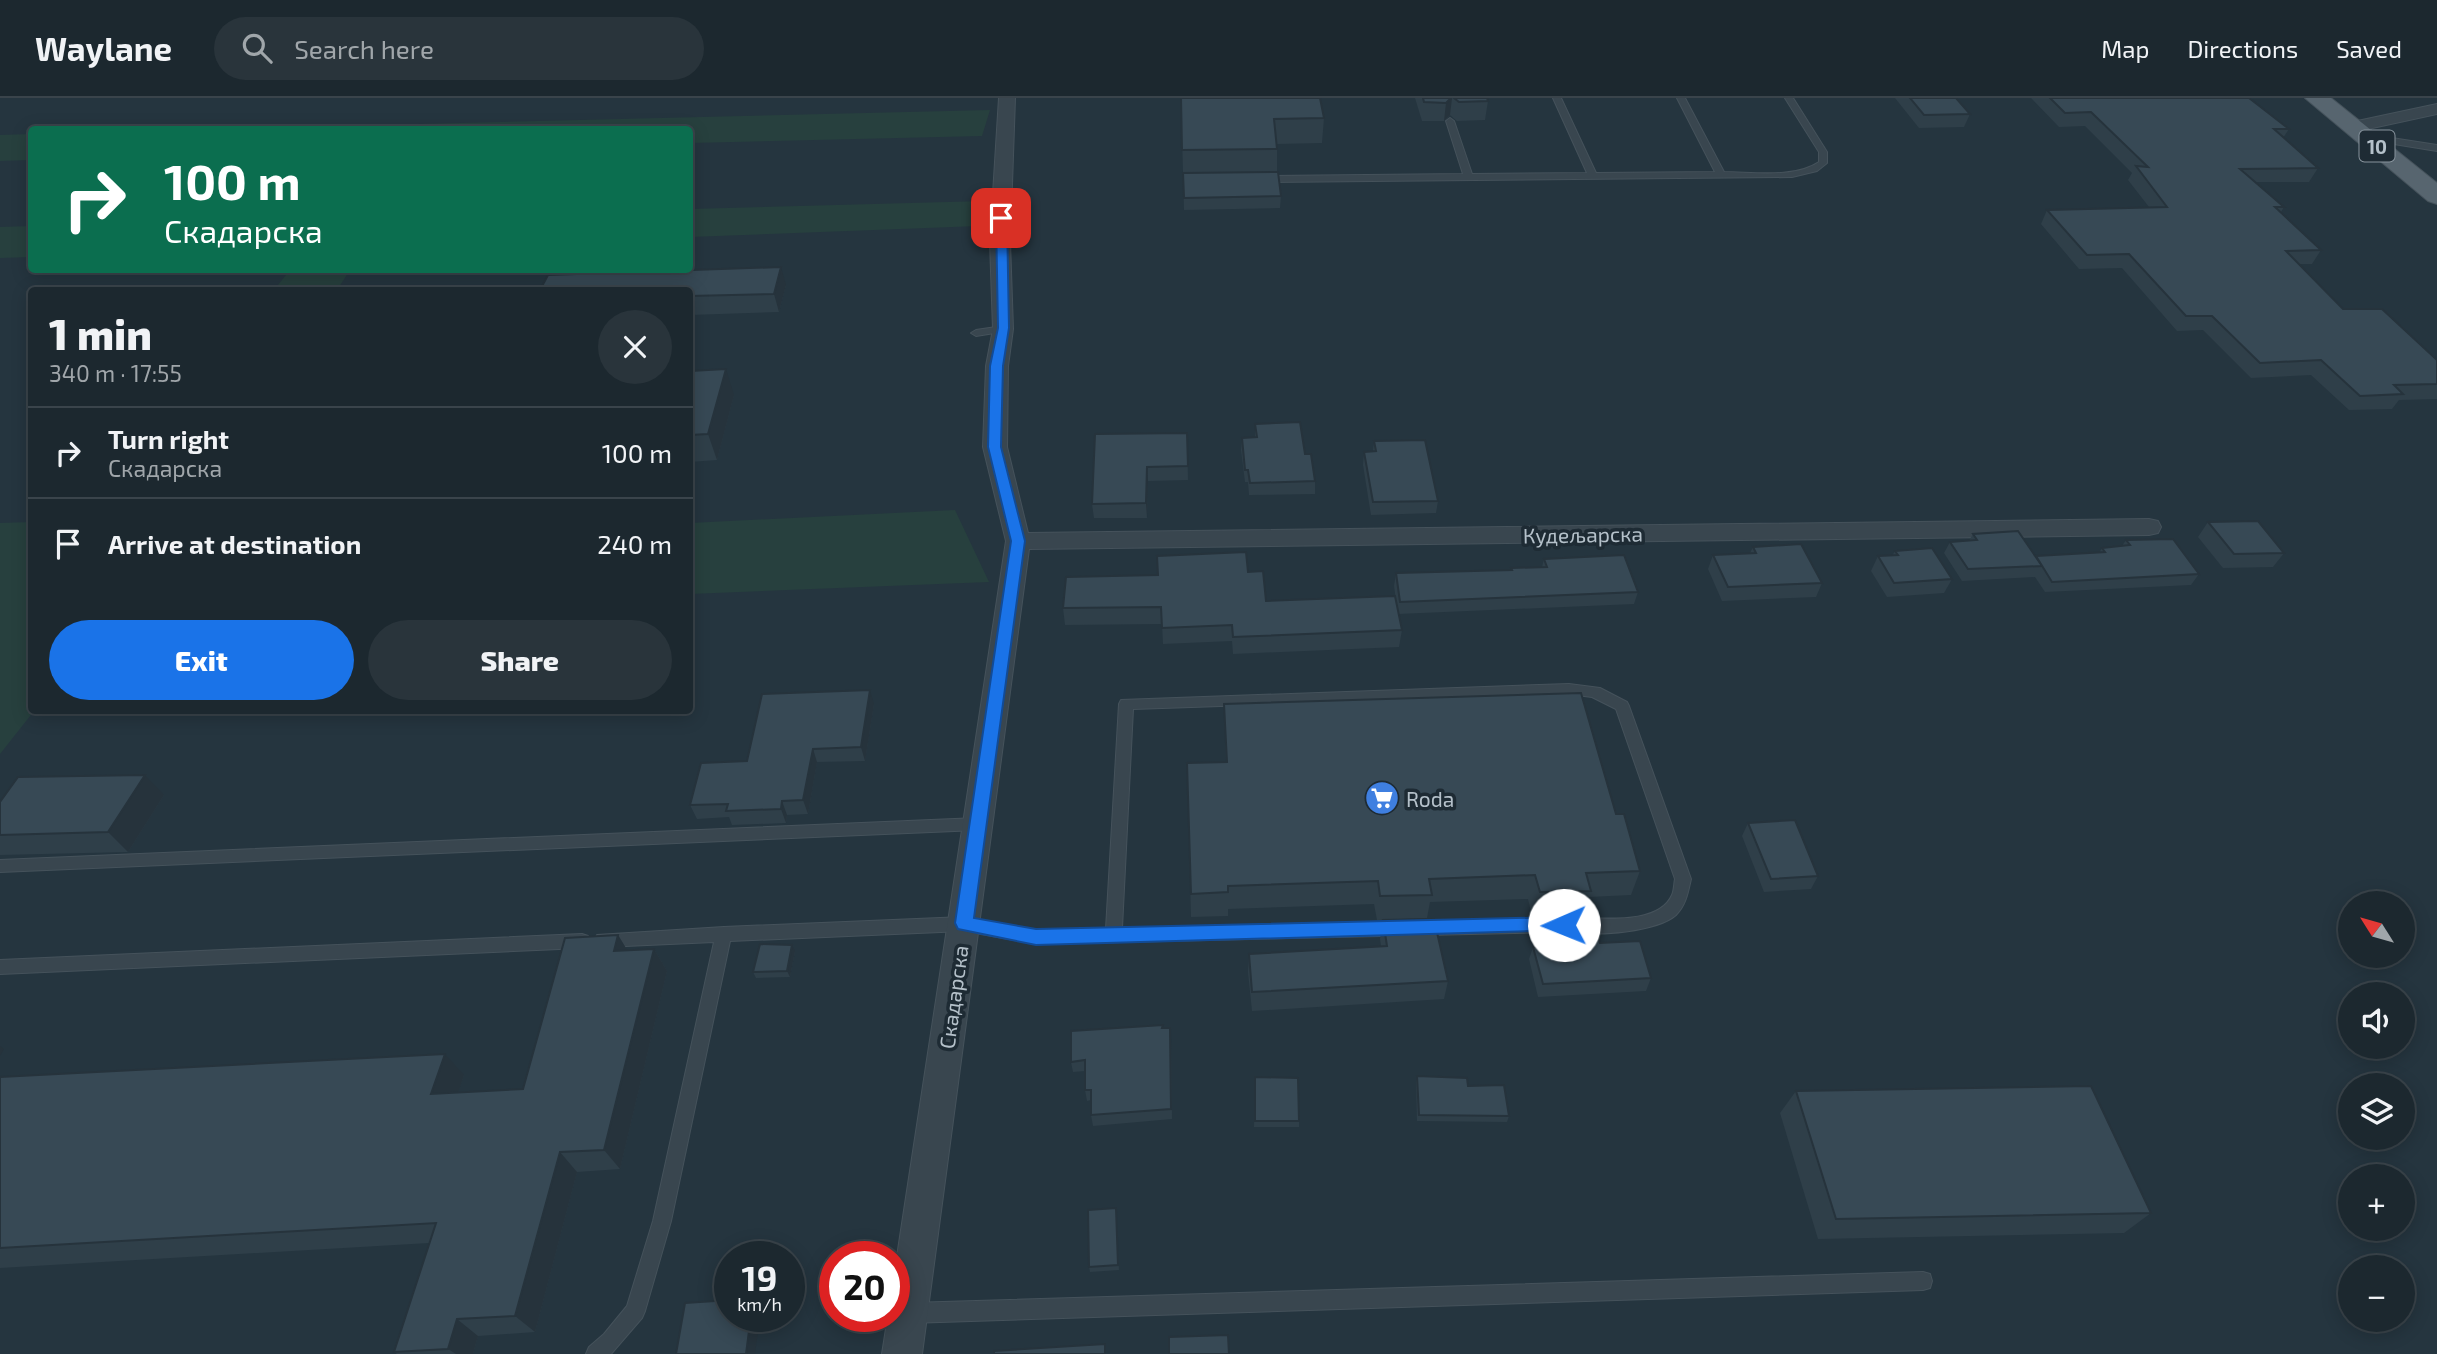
<!DOCTYPE html>
<html lang="en">
<head>
<meta charset="utf-8">
<style>
	:root { --surface:#1c282f; --page:#29343b; --text:#f1f3f6; --muted:#a0a6aa; --line:#3a444b; --accent:#1a73e8 }
	body { margin:0; font-family:"Exo 2",sans-serif; background:var(--page); color:var(--text); height:100vh; display:flex; flex-direction:column; font-size:26px; white-space:nowrap }
	* { box-sizing:border-box; margin:0 }
	p { font-size:23px; color:var(--muted) }
	.icon { flex:none; width:38px; height:38px; fill:none; stroke:currentColor; stroke-width:2; stroke-linecap:round; stroke-linejoin:round }
	.map { position:relative; flex:1; overflow:hidden }
	.details { position:absolute; left:28px; top:189px; width:665px; height:427px; display:flex; flex-direction:column; background:var(--surface); border-radius:7px; box-shadow:0 4px 18px #0003,0 0 0 2px var(--line) }
	.details>* { flex:none }
	.top-card { position:absolute; left:28px; top:28px; width:665px; height:147px; border-radius:7px; box-shadow:0 4px 18px #0003,0 0 0 2px var(--line); background:#0b6e4f; color:#fff; overflow:hidden }
	.needle { width:46px; rotate:307deg }
	.tools { position:absolute; left:2338px; top:793px; display:grid; gap:14px }
	.tools a { display:grid; place-items:center; width:77px; height:77px; border-radius:50%; background:var(--surface); box-shadow:0 4px 18px #0003,0 0 0 2px var(--line); font-size:35px }
	.speed { position:absolute; left:714px; top:1143px; display:flex; gap:14px; font-size:35px; font-weight:700; text-align:center }
	.speed>* { display:grid; place-content:center; width:91px; height:91px; border-radius:50%; background:var(--surface); box-shadow:0 4px 18px #0003,0 0 0 2px var(--line); line-height:1 }
	.speed small { font-size:18px; font-weight:400 }
	.speed .limit { border:10px solid #d22; background:#fff; color:#111 }
	.pin { position:absolute; display:grid; place-items:center; width:60px; height:60px; color:#fff; margin:-30px; border-radius:14px; box-shadow:0 4px 10px #0006 }
	.me { position:absolute; width:77px; margin:-38px; rotate:269deg; stroke-linejoin:round; filter:drop-shadow(0 0 5px #0008) }
	.turn { display:flex; align-items:center; gap:24px; height:147px; padding:0 21px; font-size:32px }
	.turn .icon { width:91px; height:91px; stroke-width:2.5 }
	.turn b { display:block; font-size:49px; line-height:60px }
	.round { display:grid; place-items:center; flex:none; width:74px; height:74px; border-radius:37px; background:var(--page) }
	.overview { display:flex; align-items:center; justify-content:space-between; height:119px; padding:0 21px }
	h1 { font-size:42px; font-weight:800; line-height:52px }
	.button { display:flex; gap:14px; margin-top:auto; padding:14px 21px }
	.button a { flex:1; height:80px; border-radius:42px; background:var(--accent); color:#fff; font-size:28px; font-weight:800; line-height:80px; text-align:center }
	.button a+a { background:var(--page); color:var(--text) }
	ul { padding:0; list-style:none }
	li { display:flex; align-items:center; gap:21px; height:91px; padding:0 21px; border-top:2px solid var(--line) }
	li div { flex:1 }
	li b { display:block; font-size:26px }
	li em { font-style:normal }
	header { display:flex; align-items:center; gap:42px; box-sizing:border-box; height:98px; padding:0 35px; background:var(--surface); border-bottom:2px solid var(--line) }
	header strong { font-size:33px }
	nav { display:flex; gap:38px; margin-inline-start:auto; font-size:24px }
	.search { width:490px; height:63px; background:var(--page); display:flex; align-items:center; gap:18px; box-sizing:border-box; padding:0 24px; border-radius:38px; color:var(--muted); font-size:26px }
	.map>svg:first-child { display:block }
	.green { fill:#27403e }
	.lines { fill:none; stroke-linecap:round; stroke-linejoin:round }
	.lane-casing { stroke:#45525b; stroke-width:2 }
	.street-casing { stroke:#45525b; stroke-width:2 }
	.primary-casing { stroke:#45525b; stroke-width:2 }
	.lane { fill:#39464f; fill-rule:evenodd }
	.street { fill:#39464f; fill-rule:evenodd }
	.primary { fill:#57656f; fill-rule:evenodd }
	.wall { fill:#2f3f49 }
	.shaded-wall { fill:#26333c }
	.building { fill:#374955; stroke:#26333c; stroke-width:2 }
	.route { fill:#1a73e8; stroke:#114b97; stroke-width:2 }
	.labels { text-anchor:middle; dominant-baseline:central; stroke-width:7; stroke-linejoin:round; paint-order:stroke }
	.shield { fill:#1e2b34; stroke:#88949d; stroke-width:2 }
	.shield-label { font-size:19px; font-weight:bold; fill:#b5c1ca }
	.street-label { font-size:21px; fill:#b5c1ca; stroke:#1e2b34 }
	.poi-label { font-size:21px; fill:#b5c1ca; stroke:#1e2b34; text-anchor:start }
</style>
</head>
<body>
<header>
<strong>Waylane</strong>
<div class="search"><svg class="icon" aria-label="search" viewBox="0 0 24 24"><circle cx="10" cy="10" r="6"/><path d="M15 15l6 6"/></svg>Search here</div>
<nav><a>Map</a><a>Directions</a><a>Saved</a></nav>
</header>
<div class="map">
<svg width="2437" height="1256" viewBox="0 0 2437 1256">
	<rect width="100%" height="100%" fill="#25353f"/>
	<!-- green -->
	<g class="green">
		<polygon points="990,12 982,38 690,45 690,32 218,31"/>
		<polygon points="31,36 31,62 0,63 0,37"/>
		<polygon points="985,103 979,128 690,139 690,111"/>
		<polygon points="31,128 31,159 0,160 0,129"/>
		<polygon points="290,172 350,172 337,192 274,192"/>
		<polygon points="955,412 989,484 690,496 690,425"/>
		<polygon points="31,424 34,613 0,656 0,425"/>
	</g>
	<g class="lines">
		<!-- lane casing -->
		<g class="lane-casing">
			<g id="lane">
				<path d="M1553,0H1561L1596,75L1715,74L1677,0H1685L1724,74C1753,74 1793,81 1819,64V54L1785,0H1793L1827,54V65L1817,73L1792,79L1261,84L1256,81L1261,78L1463,76L1446,23L1450,20L1454,23L1472,76L1587,75Z"/>
				<polygon points="2366,36 2437,47 2437,53 2363,41 2362,39"/>
				<polygon points="1003,228 1007,229 1007,233 976,238 971,235 976,232"/>
				<path d="M1569,586L1600,590L1627,604L1629,608L1691,781C1688,794 1686,807 1676,817C1658,833 1595,840 1572,832L1570,827L1572,822L1578,820C1604,820 1659,827 1672,797C1674,793 1674,786 1675,781L1616,611L1592,599L1569,596L1133,611L1122,830L1557,820L1563,822L1565,827L1563,832L1557,834L1036,846L964,833L730,843L671,1123L645,1213L642,1220L611,1256H586L589,1249L604,1236L627,1208L653,1123L714,844L603,849L597,847L595,842L597,837L724,829L964,819L1036,832L1106,831L1119,606L1121,602Z"/>
				<polygon points="978,720 983,722 985,726 983,730 978,732 0,774 0,762"/>
				<polygon points="582,836 588,838 590,843 588,848 582,850 0,876 0,862"/>
				<polygon points="1923,1174 1930,1176 1932,1183 1930,1190 1923,1192 909,1225 902,1222 899,1215 902,1208 909,1205"/>
			</g>
		</g>
		<!-- street casing -->
		<g class="street-casing">
			<g id="street">
				<polygon points="999,0 1015,0 1010,144 1013,231 1008,268 1007,349 1028,435 2149,421 2158,423 2161,429 2158,435 2149,437 1029,451 922,1256 882,1256 888,1218 894,1218 894,1178 1006,443 983,349 986,268 993,231 990,144"/>
				<polygon points="2437,6 2437,16 2354,34 2345,29 2348,25"/>
			</g>
		</g>
		<!-- primary casing -->
		<g class="primary-casing">
			<polygon id="primary" points="2305,0 2331,0 2437,85 2437,106 2428,103"/>
		</g>
		<!-- lane -->
		<use href="#lane" class="lane"/>
		<!-- street -->
		<use href="#street" class="street"/>
		<!-- primary -->
		<use href="#primary" class="primary"/>
	</g>
	<!-- wall -->
	<g class="wall">
		<polygon points="1181,0 1324,20 1322,45 1277,46 1277,74 1281,98 1280,110 1184,112"/>
		<polygon points="1415,0 1487,0 1488,3 1485,22 1457,23 1450,17 1444,23 1422,23"/>
		<polygon points="1895,0 1956,0 1970,16 1964,29 1919,30"/>
		<polygon points="2031,0 2249,0 2289,31 2283,40 2318,70 2309,84 2256,84 2284,109 2281,114 2321,152 2312,166 2299,166 2343,211 2437,262 2437,301 2399,302 2392,311 2349,312 2311,277 2251,280 2203,232 2177,233 2122,170 2079,171 2041,126 2047,112 2149,109 2128,82 2132,75 2085,28 2059,29"/>
		<polygon points="786,187 779,214 690,217 690,192"/>
		<polygon points="690,273 734,297 717,362 690,364"/>
		<polygon points="1255,326 1305,356 1315,383 1315,396 1249,397 1248,384 1245,384 1241,352 1242,340 1255,339"/>
		<polygon points="1187,335 1188,382 1148,383 1147,420 1094,420 1092,406"/>
		<polygon points="1374,343 1438,403 1436,415 1371,417 1363,367 1364,354 1373,353"/>
		<polygon points="2208,424 2284,455 2273,469 2223,470 2198,439"/>
		<polygon points="1973,436 2036,458 2099,455 2102,450 2122,448 2126,442 2199,476 2191,487 2045,494 2035,479 1962,483 1944,455 1950,444 1969,443"/>
		<polygon points="1753,449 1822,485 1816,499 1722,503 1708,471 1713,457 1750,455"/>
		<polygon points="1895,453 1952,481 1944,495 1887,499 1871,473 1878,458 1892,458"/>
		<polygon points="1544,461 1638,494 1634,506 1398,516 1394,488 1396,475 1511,472 1511,470 1542,469"/>
		<polygon points="1248,474 1266,503 1402,532 1399,549 1233,556 1232,543 1163,546 1162,526 1065,527 1063,510 1158,477"/>
		<polygon points="874,606 865,663 817,664 808,716 787,717 786,725 732,727 729,719 697,721 690,707 747,663"/>
		<polygon points="1224,606 1616,716 1640,773 1631,797 1589,799 1582,817 1532,818 1528,801 1430,804 1427,820 1377,822 1374,806 1228,811 1228,818 1191,819 1187,665 1226,664"/>
		<polygon points="164,697 128,754 0,757 0,704"/>
		<polygon points="1748,725 1818,778 1811,791 1764,794 1742,738"/>
		<polygon points="1383,822 1448,883 1444,901 1252,913 1248,874 1249,856 1381,848 1380,841"/>
		<polygon points="1541,824 1600,845 1651,880 1646,893 1538,899 1529,861 1533,849 1539,848 1537,837"/>
		<polygon points="618,837 627,852 654,851 667,873 620,1071 577,1074 535,1234 478,1238 473,1256 397,1256 394,1254 429,1145 0,1170 0,979 464,977 458,994 523,991"/>
		<polygon points="795,853 790,879 756,880 753,874"/>
		<polygon points="1163,930 1171,941 1172,1021 1093,1028 1091,1017 1091,1002 1087,1003 1085,992 1085,973 1073,974 1071,964"/>
		<polygon points="1417,978 1468,988 1509,1018 1507,1024 1417,1023 1416,984"/>
		<polygon points="1255,979 1299,1023 1299,1029 1254,1029"/>
		<polygon points="1796,993 2151,1115 2124,1135 1818,1141 1780,1015"/>
		<polygon points="1116,1110 1119,1172 1090,1174 1089,1169"/>
	</g>
	<!-- shaded-wall -->
	<g class="shaded-wall">
		<polygon points="1451,0 1452,0 1450,17 1444,23 1446,5"/>
		<polygon points="781,169 786,187 779,214 774,196"/>
		<polygon points="726,271 734,297 717,362 708,336"/>
		<polygon points="1147,369 1148,383 1147,420 1146,405"/>
		<polygon points="870,592 874,606 865,663 861,649"/>
		<polygon points="813,651 817,664 808,716 803,702"/>
		<polygon points="145,677 164,697 128,754 108,734"/>
		<polygon points="782,703 787,717 786,725 781,711"/>
		<polygon points="618,837 632,860 614,853"/>
		<polygon points="792,847 795,853 790,879 787,873"/>
		<polygon points="654,851 667,873 620,1071 604,1052"/>
		<polygon points="0,948 4,951 0,958"/>
		<polygon points="445,956 464,977 451,1016 431,996"/>
		<polygon points="560,1054 577,1074 535,1234 515,1218"/>
		<polygon points="751,1218 760,1218 755,1256 746,1256"/>
		<polygon points="457,1221 478,1238 473,1256 456,1256 448,1251"/>
	</g>
	<!-- building -->
	<g class="building">
		<polygon points="1181,0 1320,0 1324,20 1274,21 1277,51 1182,52"/>
		<polygon points="1423,0 1451,0 1446,5 1424,4"/>
		<polygon points="1454,0 1487,0 1488,3 1459,4"/>
		<polygon points="1910,0 1956,0 1970,16 1924,17"/>
		<polygon points="2050,0 2249,0 2289,31 2274,31 2318,70 2240,71 2284,109 2275,109 2321,152 2286,153 2343,211 2382,211 2437,262 2437,286 2394,287 2403,296 2360,298 2321,262 2260,265 2212,218 2186,218 2129,156 2087,157 2047,112 2167,109 2136,68 2148,69 2091,14 2065,15"/>
		<polygon points="1278,74 1281,98 1184,100 1183,75"/>
		<polygon points="781,169 774,196 690,198 690,192 540,192 548,177"/>
		<polygon points="726,271 708,336 690,337 690,273"/>
		<polygon points="1300,324 1305,356 1311,356 1315,383 1250,385 1248,372 1245,372 1242,340 1257,339 1255,326"/>
		<polygon points="1187,335 1188,368 1147,369 1146,405 1092,406 1095,336"/>
		<polygon points="1425,342 1438,403 1373,404 1364,354 1376,353 1374,343"/>
		<polygon points="2258,423 2284,455 2234,456 2208,424"/>
		<polygon points="2018,433 2042,468 1968,471 1950,444 1977,442 1973,436"/>
		<polygon points="2173,441 2199,476 2052,484 2036,458 2105,454 2102,450 2130,447 2126,442"/>
		<polygon points="1801,446 1822,485 1728,489 1713,457 1756,455 1753,449"/>
		<polygon points="1932,450 1952,481 1894,485 1878,458 1898,457 1895,453"/>
		<polygon points="1246,454 1248,474 1263,473 1266,503 1395,498 1402,532 1233,539 1232,527 1162,530 1161,509 1063,510 1066,479 1158,477 1157,458"/>
		<polygon points="1624,457 1638,494 1400,504 1396,475 1512,472 1511,470 1547,469 1544,461"/>
		<polygon points="870,592 861,649 813,651 803,702 782,703 781,711 726,713 728,706 690,707 701,665 747,663 762,596"/>
		<polygon points="1581,595 1616,716 1624,716 1640,773 1586,775 1591,793 1540,794 1535,777 1429,781 1432,797 1380,798 1378,783 1228,788 1228,794 1191,796 1187,665 1227,664 1224,606"/>
		<polygon points="145,677 108,734 0,737 0,704 18,679"/>
		<polygon points="1795,722 1818,778 1771,781 1748,725"/>
		<polygon points="1434,821 1448,883 1252,894 1249,856 1387,848 1383,822"/>
		<polygon points="1593,823 1600,845 1640,843 1651,880 1543,886 1533,849 1547,848 1541,824"/>
		<polygon points="618,837 614,853 654,851 604,1052 560,1054 515,1218 457,1221 448,1251 394,1254 436,1125 0,1150 0,979 445,956 431,996 523,991 565,840"/>
		<polygon points="760,846 792,847 787,873 753,874"/>
		<polygon points="1163,927 1162,930 1170,930 1171,1011 1091,1017 1091,992 1085,992 1085,962 1071,964 1071,933"/>
		<polygon points="1417,978 1467,980 1468,988 1504,987 1509,1018 1419,1017"/>
		<polygon points="1255,979 1298,980 1299,1023 1255,1023"/>
		<polygon points="2091,988 2151,1115 1836,1121 1796,993"/>
		<polygon points="1116,1110 1118,1167 1089,1169 1088,1112"/>
		<polygon points="730,1202 730,1218 751,1218 746,1256 676,1256 685,1205"/>
		<polygon points="1228,1237 1229,1256 1169,1256 1169,1239"/>
		<polygon points="1105,1246 1105,1256 994,1256 994,1253"/>
	</g>
	<!-- route -->
	<polygon class="route" points="1001,117 1007,120 1009,230 1003,268 1001,349 1025,443 974,820 1036,831 1564,819 1570,822 1573,827 1570,832 1036,847 958,831 955,825 1011,443 988,349 990,268 998,230 996,120"/>
	<!-- icons -->
	<defs>
		<g id="supermarket-disc" transform="scale(1.75)"><circle r="9.5" fill="#3f7fe0" stroke="#1e2b34"/><path d="M-6-5.5h2.5l.6 2H6L4.5 2H-2.5L-4.4-4H-6ZM-1.5 3.2a1.3 1.3 0 1 0 .1 0ZM3 3.2a1.3 1.3 0 1 0 .1 0Z" fill="#fff"/></g>
	</defs>
	<g fill-rule="evenodd">
		<use href="#supermarket-disc" x="1382" y="700"/>
	</g>
	<g class="labels">
		<!-- shield labels -->
		<rect class="shield" x="2359.5" y="32.5" width="35" height="31" rx="5"/>
		<g class="shield-label">
			<text x="2377" y="48">10</text>
		</g>
		<!-- street labels -->
		<g class="street-label">
			<text transform="translate(1583 436) rotate(-1)">Кудељарска</text>
			<text transform="translate(953 899) rotate(-82)">Скадарска</text>
		</g>
		<!-- poi labels -->
		<g class="poi-label">
			<text x="1406" y="700">Roda</text>
		</g>
	</g>
</svg>
<div class="tools">
<a><svg class="needle" viewBox="-14 -14 28 28"><path d="M0-13l5 13h-10z" fill="#e53935"/><path d="M0 13l5-13h-10z" fill="#a0a6aa"/></svg></a>
<a><svg class="icon" aria-label="sound" viewBox="0 0 24 24"><path d="M4 9h4l5-4v14l-5-4H4zM17 9q2 3 0 6"/></svg></a>
<a><svg class="icon" aria-label="layers" viewBox="0 0 24 24"><path d="M12 4l9 5-9 5-9-5zM3 14l9 5 9-5"/></svg></a>
<a>+</a>
<a>−</a>
</div>
<div class="speed"><div>19<small>km/h</small></div><div class="limit">20</div></div>
<div class="pin" style="left:1001px;top:120px;background:#d93025"><svg class="icon" aria-label="arrive" viewBox="0 0 24 24"><path d="M6 21V4h12l-3 4 3 4H6"/></svg></div>
<svg class="me" style="left:1564px;top:827px" viewBox="-20 -20 40 40"><circle r="19" fill="#fff"/><path d="M0-13L10 11 0 6-10 11z" fill="#1a73e8"/></svg>
<div class="top-card">
<div class="turn"><svg class="icon" aria-label="right" viewBox="0 0 24 24"><path d="M7 20v-9h11M14 6l5 5-5 5"/></svg><div><b>100 m</b>Скадарска</div></div>
</div>
<section class="details">
<div class="overview"><div><h1>1 min</h1><p>340 m · 17:55</p></div><a class="round"><svg class="icon" aria-label="close" viewBox="0 0 24 24"><path d="M6 6l12 12M18 6L6 18"/></svg></a></div>
<ul>
<li><svg class="icon" aria-label="right" viewBox="0 0 24 24"><path d="M7 20v-9h11M14 6l5 5-5 5"/></svg><div><b>Turn right</b><p>Скадарска</p></div><em>100 m</em></li>
<li><svg class="icon" aria-label="arrive" viewBox="0 0 24 24"><path d="M6 21V4h12l-3 4 3 4H6"/></svg><div><b>Arrive at destination</b></div><em>240 m</em></li>
</ul>
<div class="button"><a>Exit</a><a>Share</a></div>
</section>
</div>
</body>
</html>
